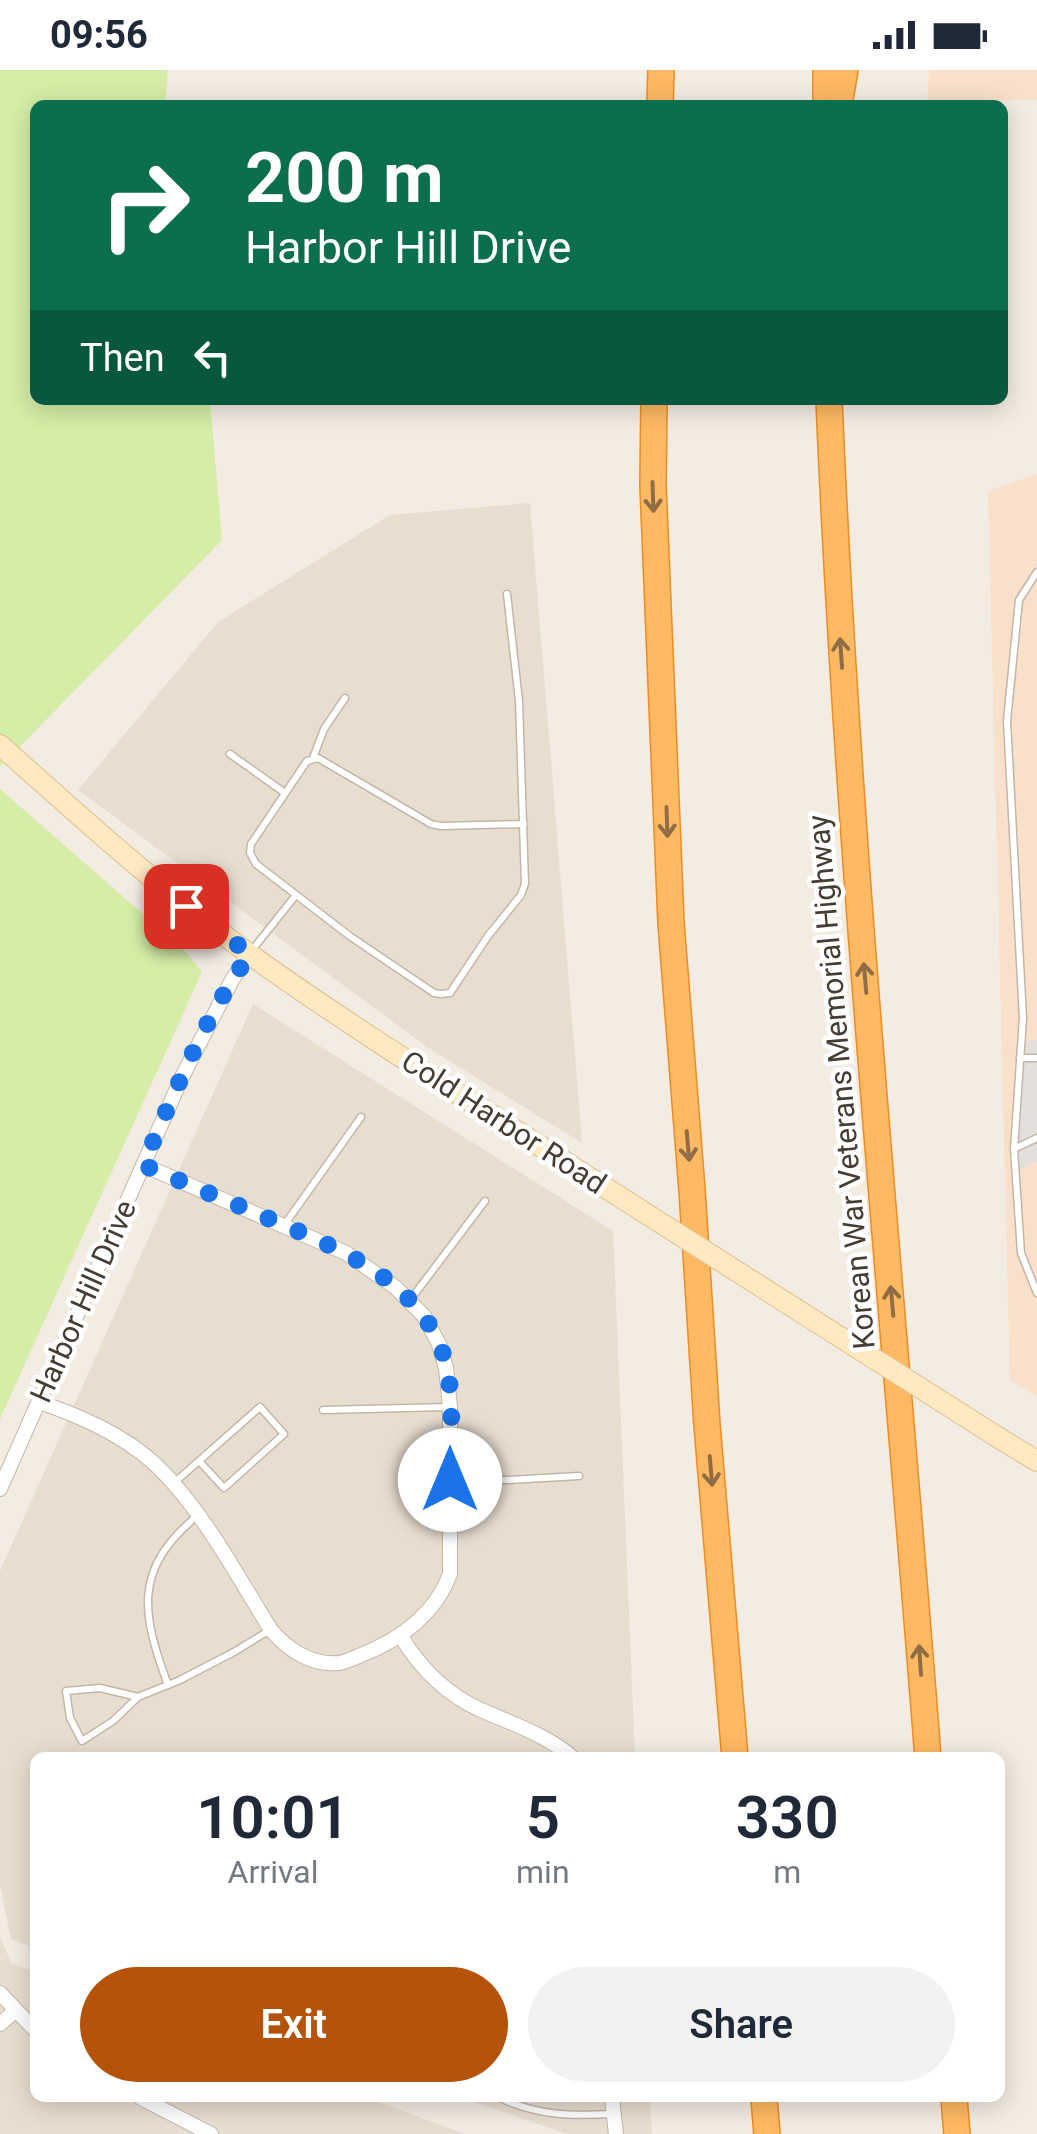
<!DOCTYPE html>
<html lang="en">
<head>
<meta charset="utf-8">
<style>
	:root { --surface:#fff; --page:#f2f2f3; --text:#1f2937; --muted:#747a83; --accent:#b45309 }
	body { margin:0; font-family:Roboto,sans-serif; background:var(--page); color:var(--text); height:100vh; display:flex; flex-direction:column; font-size:38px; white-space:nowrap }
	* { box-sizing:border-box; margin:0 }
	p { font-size:32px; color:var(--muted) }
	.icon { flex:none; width:55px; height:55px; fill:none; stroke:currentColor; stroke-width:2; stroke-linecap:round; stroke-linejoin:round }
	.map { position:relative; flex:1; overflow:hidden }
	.drawer { position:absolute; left:30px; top:1682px; width:975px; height:350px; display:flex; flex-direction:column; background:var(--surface); border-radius:15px; box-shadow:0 5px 25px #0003 }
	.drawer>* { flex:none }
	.hud { position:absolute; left:30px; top:30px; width:978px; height:305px; border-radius:15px; box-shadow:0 5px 25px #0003; background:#0b6e4f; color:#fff; overflow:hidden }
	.pin { position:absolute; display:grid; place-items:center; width:85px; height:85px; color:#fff; margin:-42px; border-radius:20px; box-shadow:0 5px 15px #0006 }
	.me { position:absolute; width:110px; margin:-55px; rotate:0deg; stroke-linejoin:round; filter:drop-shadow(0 0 8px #0008) }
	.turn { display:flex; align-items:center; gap:35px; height:210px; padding:0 50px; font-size:45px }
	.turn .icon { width:130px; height:130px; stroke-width:2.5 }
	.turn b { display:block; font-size:70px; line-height:85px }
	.then { display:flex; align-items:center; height:95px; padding:0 50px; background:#0003; gap:20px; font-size:38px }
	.eta { display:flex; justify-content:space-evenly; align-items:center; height:170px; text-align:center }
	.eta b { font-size:60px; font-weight:600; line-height:70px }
	.button { display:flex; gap:20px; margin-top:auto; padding:20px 50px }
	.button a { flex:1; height:115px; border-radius:60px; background:var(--accent); color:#fff; font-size:40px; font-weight:600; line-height:115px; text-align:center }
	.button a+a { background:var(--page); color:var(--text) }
	.status { display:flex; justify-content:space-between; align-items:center; height:70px; padding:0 50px; background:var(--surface); direction:ltr }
	.status svg { height:28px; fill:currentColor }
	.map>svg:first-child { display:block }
	.residential { fill:#e8ded0 }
	.commercial { fill:#f8e0cb }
	.green { fill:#d5eda6 }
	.parking { fill:#e3dfdc }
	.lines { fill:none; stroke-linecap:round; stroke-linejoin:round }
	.lane-casing { stroke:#c3b6a7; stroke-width:9 }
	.street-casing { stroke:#c3b6a7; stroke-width:16 }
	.secondary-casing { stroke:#dbbf8f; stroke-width:22 }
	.highway-casing { stroke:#ee8c22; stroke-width:28 }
	.lane { stroke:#fff; stroke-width:6 }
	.street { stroke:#fff; stroke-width:14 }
	.secondary { stroke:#ffe9c1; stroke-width:20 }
	.highway { stroke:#ffb962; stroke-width:25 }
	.secondary-bridge-casing { stroke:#dbbf8f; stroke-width:22; stroke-linecap:butt }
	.secondary-bridge { stroke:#ffe9c1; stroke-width:20 }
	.oneway { stroke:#906e45 }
	.route { stroke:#1a73e8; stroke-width:18; stroke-dasharray:0 32.4 }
	.labels { text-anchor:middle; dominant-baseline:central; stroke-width:9; stroke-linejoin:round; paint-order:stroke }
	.street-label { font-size:30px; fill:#463c32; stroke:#fff }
</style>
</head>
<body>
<div class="status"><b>09:56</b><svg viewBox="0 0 49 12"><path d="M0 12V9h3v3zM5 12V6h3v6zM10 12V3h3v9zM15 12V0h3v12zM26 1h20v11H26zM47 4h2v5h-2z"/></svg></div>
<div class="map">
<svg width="1037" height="2064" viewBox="0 0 1037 2064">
	<rect width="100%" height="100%" fill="#f3ece3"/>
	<!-- residential -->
	<g class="residential">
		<polygon points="530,433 582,1073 430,979 78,720 218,552 390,445"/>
		<polygon points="253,934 613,1161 635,1687 35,1688 35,1878 11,1869 0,1815 0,1501"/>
		<polygon points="0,1866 11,1893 35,1902 35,2028 368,2028 465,2064 0,2064"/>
		<polygon points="462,2028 650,2028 652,2064 567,2064"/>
	</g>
	<!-- commercial -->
	<g class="commercial">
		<polygon points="929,0 1037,0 1037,30 927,32"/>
		<polygon points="1037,404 1037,1327 1010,1310 988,421"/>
	</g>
	<!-- green -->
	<g class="green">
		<polygon points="0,0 168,0 165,35 35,35 35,330 210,330 222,470 0,697"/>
		<polygon points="0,719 184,880 202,902 0,1349"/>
	</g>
	<!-- parking -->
	<polygon class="parking" points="1037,970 1037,1091 1016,1102 1021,971"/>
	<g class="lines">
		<!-- lane casing -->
		<g class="lane-casing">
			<g id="lane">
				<polyline points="507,524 519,631 525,814 521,825 488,866 450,923 441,924 434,923 351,867 256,794 250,783 251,774 307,691 318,688 431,754 441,756 524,754"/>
				<polyline points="230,684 285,723"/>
				<polyline points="313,688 324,659 345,628"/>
				<polyline points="253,879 296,825"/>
				<polyline points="1020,988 1037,988"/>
				<polyline points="1037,1068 1014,1079 1021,1183 1037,1223"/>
				<polyline points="1014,1079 1023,948 1007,651 1019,530 1037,502"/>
				<polyline points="285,1154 361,1047"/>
				<polyline points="411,1229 485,1131"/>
				<polyline points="323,1340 449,1337"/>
				<polyline points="451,1410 506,1410 579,1406"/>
				<polyline points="174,1413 260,1337 284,1364 224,1418 199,1391"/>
				<path d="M168,1615C142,1544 132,1500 197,1446"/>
				<polyline points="138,1627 100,1618 66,1621 70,1648 82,1671 113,1651 138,1627 180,1610 234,1582 270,1560"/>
				<path d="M500,2028C540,2046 570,2046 613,2044"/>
			</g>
		</g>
		<!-- street casing -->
		<g class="street-casing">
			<g id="street">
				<path d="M39,1332C80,1346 122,1364 155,1394C203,1440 236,1504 271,1560C287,1579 312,1596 339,1593C346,1592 354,1588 361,1585C400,1570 435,1544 450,1504V1337L446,1298L439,1274L424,1246L395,1217L346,1183L143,1095"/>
				<polyline points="0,1419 182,1007 232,910 250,884"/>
				<path d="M400,1565C420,1598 445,1624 481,1640C513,1654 547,1665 573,1688"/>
				<polyline points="0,1923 35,1960"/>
				<polyline points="0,1954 15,1941"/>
				<polyline points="141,2028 211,2064"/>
				<polyline points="612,2028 616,2064"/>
			</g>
		</g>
		<!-- secondary casing -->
		<g class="secondary-casing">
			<g id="secondary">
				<path d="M0,675C82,748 163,822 252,886C364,966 482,1038 598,1113"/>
				<polyline points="999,1368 1037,1391"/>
			</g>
		</g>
		<!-- highway casing -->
		<g class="highway-casing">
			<g id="highway">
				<polyline points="660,35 661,0"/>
				<polyline points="826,35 826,0"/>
				<polyline points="839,35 845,0"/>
				<polyline points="654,330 653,415 671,853 692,1120 707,1355 735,1688"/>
				<path d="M829,330C848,783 893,1235 928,1688"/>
				<polyline points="764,2028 767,2064"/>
				<polyline points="954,2028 957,2064"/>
			</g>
		</g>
		<!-- lane -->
		<use href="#lane" class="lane"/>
		<!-- street -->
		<use href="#street" class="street"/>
		<!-- secondary -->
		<use href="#secondary" class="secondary"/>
		<!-- highway -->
		<use href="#highway" class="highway"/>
		<!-- secondary-bridge casing -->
		<g class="secondary-bridge-casing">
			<polyline id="secondary-bridge" points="598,1113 999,1368"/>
		</g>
		<!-- secondary-bridge -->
		<use href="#secondary-bridge" class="secondary-bridge"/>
	</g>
	<!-- one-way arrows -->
	<defs><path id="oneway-shaft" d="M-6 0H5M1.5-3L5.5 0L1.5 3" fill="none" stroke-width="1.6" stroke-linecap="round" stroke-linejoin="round" transform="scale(2.5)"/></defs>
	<g class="oneway">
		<use href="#oneway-shaft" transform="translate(653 427) rotate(88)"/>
		<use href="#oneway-shaft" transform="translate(841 583) rotate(-94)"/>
		<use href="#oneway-shaft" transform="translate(667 752) rotate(88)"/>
		<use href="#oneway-shaft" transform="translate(865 908) rotate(-95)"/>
		<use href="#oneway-shaft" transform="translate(688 1076) rotate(85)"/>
		<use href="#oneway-shaft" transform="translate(892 1231) rotate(-95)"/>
		<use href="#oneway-shaft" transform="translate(711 1401) rotate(85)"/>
		<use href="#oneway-shaft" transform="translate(920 1590) rotate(-94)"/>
	</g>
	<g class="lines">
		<!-- route -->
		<path class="route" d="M186,836L250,884C204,948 174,1024 143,1095C180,1111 218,1127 256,1143C322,1172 408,1202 439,1273C457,1315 450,1366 450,1410"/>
	</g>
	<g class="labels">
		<!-- street labels -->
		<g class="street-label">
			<text transform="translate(841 1012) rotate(-95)">Korean War Veterans Memorial Highway</text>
			<text transform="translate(504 1052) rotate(33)">Cold Harbor Road</text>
			<text transform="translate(83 1231) rotate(-66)">Harbor Hill Drive</text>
		</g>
	</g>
</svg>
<div class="pin" style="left:186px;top:836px;background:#d93025"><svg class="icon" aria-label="arrive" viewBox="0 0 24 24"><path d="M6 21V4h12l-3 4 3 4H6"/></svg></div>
<svg class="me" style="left:450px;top:1410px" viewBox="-20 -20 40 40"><circle r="19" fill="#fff"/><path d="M0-13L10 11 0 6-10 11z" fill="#1a73e8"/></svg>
<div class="hud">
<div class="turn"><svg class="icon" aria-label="right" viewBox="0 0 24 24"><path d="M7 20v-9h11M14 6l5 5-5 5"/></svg><div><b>200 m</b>Harbor Hill Drive</div></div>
<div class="then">Then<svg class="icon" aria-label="left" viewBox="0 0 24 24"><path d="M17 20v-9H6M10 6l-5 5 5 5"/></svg></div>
</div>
<section class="drawer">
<div class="eta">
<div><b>10:01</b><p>Arrival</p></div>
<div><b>5</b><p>min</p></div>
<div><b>330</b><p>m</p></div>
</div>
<div class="button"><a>Exit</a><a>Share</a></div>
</section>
</div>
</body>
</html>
